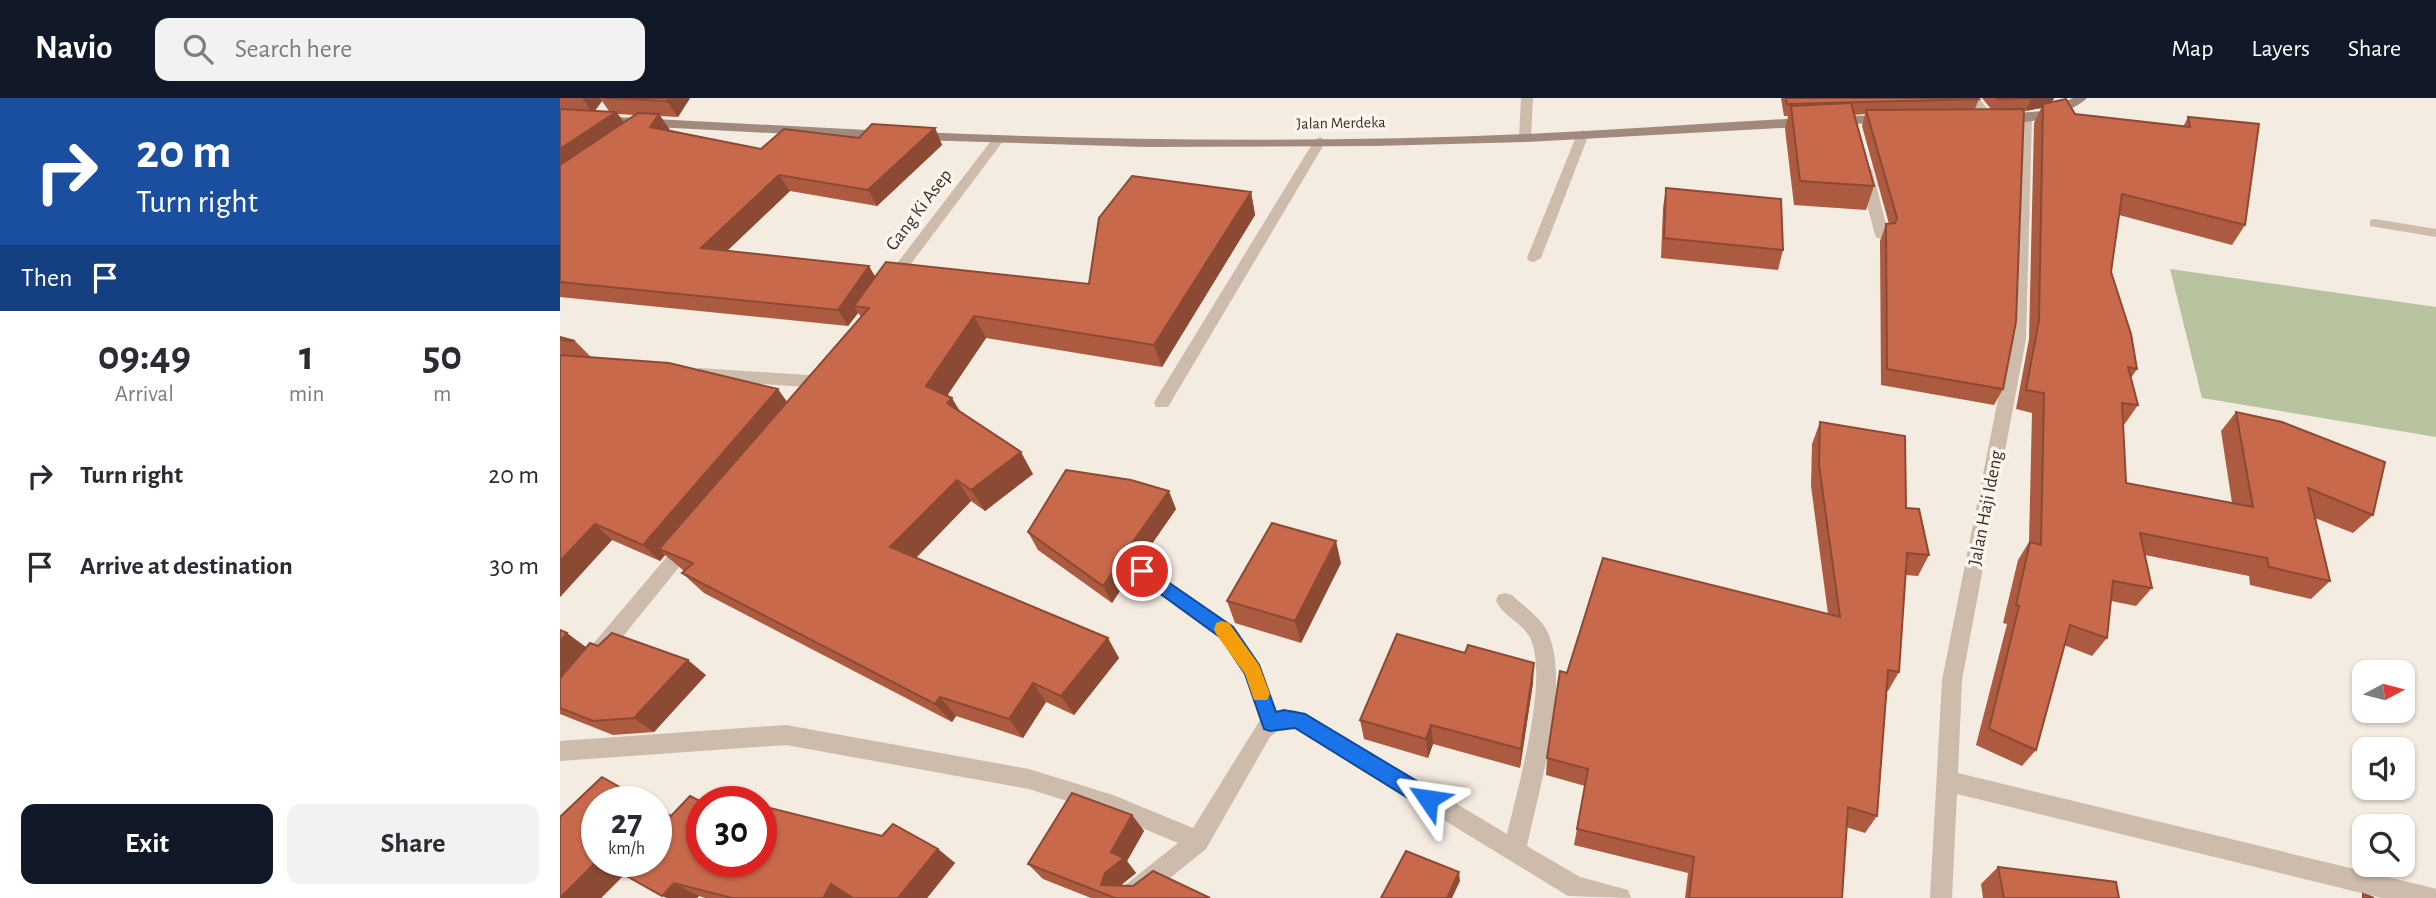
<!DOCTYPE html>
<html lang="en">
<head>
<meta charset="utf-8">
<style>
	:root { --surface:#fff; --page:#f2f2f3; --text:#2b2b33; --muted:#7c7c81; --accent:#111827 }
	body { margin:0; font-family:"Alegreya Sans",sans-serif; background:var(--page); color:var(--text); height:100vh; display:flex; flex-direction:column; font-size:26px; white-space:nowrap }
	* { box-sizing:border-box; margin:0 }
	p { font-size:23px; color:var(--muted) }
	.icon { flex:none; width:38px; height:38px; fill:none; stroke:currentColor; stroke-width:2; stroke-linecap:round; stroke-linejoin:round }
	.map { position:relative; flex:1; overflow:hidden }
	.side { display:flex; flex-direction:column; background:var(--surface); width:560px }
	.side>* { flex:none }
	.guide { background:#1a4fa0; color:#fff; overflow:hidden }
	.needle { width:46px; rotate:83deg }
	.fabs { position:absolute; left:1792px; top:562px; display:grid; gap:14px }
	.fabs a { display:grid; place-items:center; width:63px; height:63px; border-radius:14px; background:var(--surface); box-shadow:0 2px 5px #0004; font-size:35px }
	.speed { position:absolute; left:21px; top:688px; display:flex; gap:14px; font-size:35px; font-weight:700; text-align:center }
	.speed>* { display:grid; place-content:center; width:91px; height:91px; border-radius:50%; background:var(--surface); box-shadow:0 2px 5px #0004; line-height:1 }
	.speed small { font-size:18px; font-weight:400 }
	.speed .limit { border:10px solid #d22; background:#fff; color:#111 }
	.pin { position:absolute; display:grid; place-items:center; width:60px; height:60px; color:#fff; margin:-30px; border:4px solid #fff; border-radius:50%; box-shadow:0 2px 7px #0007 }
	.me { position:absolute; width:77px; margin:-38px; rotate:302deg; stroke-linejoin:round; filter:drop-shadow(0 0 5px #0008) }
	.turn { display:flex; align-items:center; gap:24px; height:147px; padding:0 21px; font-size:32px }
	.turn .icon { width:91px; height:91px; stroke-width:2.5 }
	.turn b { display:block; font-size:49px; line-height:60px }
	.then { display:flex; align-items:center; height:66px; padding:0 21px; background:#0003; gap:14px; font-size:26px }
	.eta { display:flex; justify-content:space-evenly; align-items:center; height:119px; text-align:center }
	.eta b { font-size:42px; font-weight:700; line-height:49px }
	.cta { display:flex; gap:14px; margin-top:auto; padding:14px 21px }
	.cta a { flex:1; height:80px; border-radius:14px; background:var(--accent); color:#fff; font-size:28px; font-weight:700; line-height:80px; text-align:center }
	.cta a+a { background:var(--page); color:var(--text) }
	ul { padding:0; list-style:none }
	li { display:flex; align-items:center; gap:21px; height:91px; padding:0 21px }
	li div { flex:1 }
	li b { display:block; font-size:26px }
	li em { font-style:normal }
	header { display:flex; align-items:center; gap:42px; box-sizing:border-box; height:98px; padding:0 35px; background:var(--accent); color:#fff }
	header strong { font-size:33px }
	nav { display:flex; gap:38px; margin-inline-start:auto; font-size:24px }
	.search { width:490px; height:63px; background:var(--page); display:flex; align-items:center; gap:18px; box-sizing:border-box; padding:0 24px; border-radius:14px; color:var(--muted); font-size:26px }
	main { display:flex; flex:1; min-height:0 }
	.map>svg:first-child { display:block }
	.green { fill:#b8c4a0 }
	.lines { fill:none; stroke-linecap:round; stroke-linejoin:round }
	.lane { fill:#cdbbac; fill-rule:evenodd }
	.street { fill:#cdbbac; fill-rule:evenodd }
	.secondary { fill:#a18a7d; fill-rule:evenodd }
	.wall { fill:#ac5a40; fill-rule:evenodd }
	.shaded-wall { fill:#8c4a34 }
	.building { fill:#c8694b; stroke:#8c4a34; stroke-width:2 }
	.route { fill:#1a73e8; stroke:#114b97; stroke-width:2 }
	.slow { fill:#f59e0b }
	.labels { text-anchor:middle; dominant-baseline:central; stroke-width:7; stroke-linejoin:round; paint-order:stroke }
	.far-street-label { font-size:16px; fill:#3b302b; stroke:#fbf5ee }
	.street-label { font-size:19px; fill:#3b302b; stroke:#fbf5ee }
</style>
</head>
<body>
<header>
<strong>Navio</strong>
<div class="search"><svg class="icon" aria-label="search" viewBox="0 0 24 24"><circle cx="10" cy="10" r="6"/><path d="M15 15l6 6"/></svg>Search here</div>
<nav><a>Map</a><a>Layers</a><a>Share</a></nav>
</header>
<main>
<section class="side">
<div class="guide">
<div class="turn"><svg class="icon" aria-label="right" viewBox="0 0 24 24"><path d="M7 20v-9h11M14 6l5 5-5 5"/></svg><div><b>20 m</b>Turn right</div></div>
<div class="then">Then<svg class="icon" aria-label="arrive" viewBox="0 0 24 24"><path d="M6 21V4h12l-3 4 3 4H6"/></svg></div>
</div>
<div class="eta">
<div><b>09:49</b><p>Arrival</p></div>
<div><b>1</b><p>min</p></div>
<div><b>50</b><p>m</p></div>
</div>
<ul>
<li><svg class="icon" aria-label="right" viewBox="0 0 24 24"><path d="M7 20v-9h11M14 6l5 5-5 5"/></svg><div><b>Turn right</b></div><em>20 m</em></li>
<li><svg class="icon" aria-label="arrive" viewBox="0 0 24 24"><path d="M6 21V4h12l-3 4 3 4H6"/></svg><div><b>Arrive at destination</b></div><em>30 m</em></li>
</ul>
<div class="cta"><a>Exit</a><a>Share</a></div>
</section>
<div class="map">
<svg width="1876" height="800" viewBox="0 0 1876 800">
	<rect width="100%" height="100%" fill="#f4ebe1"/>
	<!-- green -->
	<polygon class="green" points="1610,171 1876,209 1876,339 1642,300"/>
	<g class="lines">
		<!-- lane -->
		<polygon class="lane" points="760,39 766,43 608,309 596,309 594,305 596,301 754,43"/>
		<!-- street -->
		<g class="street">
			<polygon points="961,0 973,0 971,40 965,44 959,40"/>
			<polygon points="1407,0 1419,0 1435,21 1433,24 1425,24"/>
			<polygon points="1466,16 1472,20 1466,241 1402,582 1398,675 1869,789 1876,791 1876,800 1822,800 1397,696 1392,800 1370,800 1382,582 1450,241 1460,20"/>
			<polygon points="1023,32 1029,36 981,160 974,164 969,163 967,160 1017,36"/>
			<polygon points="438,38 444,42 335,187 325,187 325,181 434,39"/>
			<polygon points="1305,68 1312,72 1329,137 1327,140 1317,140 1315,137 1298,72"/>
			<polygon points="1815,121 1876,131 1876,139 1810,128 1810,122"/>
			<polygon points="139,270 263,278 271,284 263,290 139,282 131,276"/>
			<polygon points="127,440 133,442 136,447 133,452 47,558 40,561 33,558 30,552 33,546 121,442"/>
			<path d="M582,465L674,528L700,566L717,613L733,612L745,615L947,736C957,693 991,576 969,538C961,524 943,518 936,503L938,497L945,495L952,497C963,508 978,517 986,531C1013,580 978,694 967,748L1020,779L1068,792L1071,800L1008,798L735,631H720L710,639L646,751L585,800H556L559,792L618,745L551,717L469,691L226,647L0,663V643L226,627L469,671L553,697L633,730L700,622L684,576L660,540L575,478L573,473L575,468Z"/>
		</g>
		<!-- secondary -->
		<g class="secondary">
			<path d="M1513,0H1527C1512,16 1454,33 1436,20L1442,16L1484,13Z"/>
			<polygon points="0,16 326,33 332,37 326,41 0,24"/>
			<path d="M1326,17L1332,21L1330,24L967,44L815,48L585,49L358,42L352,38L358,34C561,43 764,45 967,36C1086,31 1206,20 1326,17Z"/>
		</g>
	</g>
	<!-- wall -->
	<g class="wall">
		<path d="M0,0H130L118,19L100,18L110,32L201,51L375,30L382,47L317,108L230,93L167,153L316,178L529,186L691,94L695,117L602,269L426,240L387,297L401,314L473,376L425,413L411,403L356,460L559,560L514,617L486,604L463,640L396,618L392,624L144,495L122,475L124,473L105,457L100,463L52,442L0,499V239L15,243L31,259L227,304L301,219L298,215L288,228L0,199ZM42,3L49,13H35ZM58,16L75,17L64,24Z"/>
		<polygon points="1221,0 1418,0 1419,1 1415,11 1431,11 1422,0 1494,0 1492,4 1515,16 1623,29 1628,19 1685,127 1672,147 1559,117 1551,174 1577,271 1571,280 1578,307 1564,327 1563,326 1566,385 1672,405 1661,333 1676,314 1813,417 1793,435 1755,420 1770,483 1751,501 1690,487 1689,478 1585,457 1592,490 1576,508 1551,503 1547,540 1532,558 1504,547 1476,652 1462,668 1416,647 1447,526 1443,525 1458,462 1469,444 1472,315 1456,311 1469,241 1474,25 1481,10 1464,13 1443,291 1434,307 1321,287 1320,143 1326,126 1329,126 1302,28 1305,16 1294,17 1314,88 1306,112 1234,107 1225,31 1228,18 1224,18"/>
		<polygon points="1106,90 1223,152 1218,172 1101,160 1103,110"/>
		<polygon points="1260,324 1346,410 1369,457 1358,478 1345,477 1339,574 1328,593 1327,593 1317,718 1305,735 1286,729 1282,800 1125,800 1128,775 1014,747 1025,688 986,677 987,660 1007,575 1268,516 1251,388 1252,346"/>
		<polygon points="616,411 580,463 573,467 571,476 552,505 478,452 468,434"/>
		<polygon points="781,465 741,545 675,525 667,503"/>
		<polygon points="0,532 26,549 38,548 146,577 94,634 53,637 0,616"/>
		<polygon points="973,585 960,670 873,646 868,660 804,641 800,622"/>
		<polygon points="572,717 584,733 567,763 576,775 560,788 650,800 531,800 483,781 468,766"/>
		<polygon points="0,719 142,763 378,751 395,765 367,800 145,800 139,798 137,800 107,800 64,777 41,800"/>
		<polygon points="1438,769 1559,800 1423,800 1421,786"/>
	</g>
	<!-- shaded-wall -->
	<g class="shaded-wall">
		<polygon points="22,0 39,0 42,3 33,15"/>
		<polygon points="109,0 130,0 118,19 107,3"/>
		<polygon points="1475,0 1494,0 1490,9 1483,6 1481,10 1466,13 1471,1"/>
		<polygon points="56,14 68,30 0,77 0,51"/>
		<polygon points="99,16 110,32 90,29"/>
		<polygon points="375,30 382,47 317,108 308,92"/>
		<polygon points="219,77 230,93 153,166 141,150"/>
		<polygon points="691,94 695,117 602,269 594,247"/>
		<polygon points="309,168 319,185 294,208 298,215 288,228 278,212"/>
		<polygon points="414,218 426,240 379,310 366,288"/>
		<polygon points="218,291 230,308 99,451 105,457 100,463 83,447"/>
		<polygon points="392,300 405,322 387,305"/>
		<polygon points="461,354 473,376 425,413 411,392"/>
		<polygon points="397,382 411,403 346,470 330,449"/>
		<polygon points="609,393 616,411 580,463 573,467 571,476 552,505 543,488 564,449"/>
		<polygon points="35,426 52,442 0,499 0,463"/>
		<polygon points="776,443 781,465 741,545 735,523"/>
		<polygon points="7,535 27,550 0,582 0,543"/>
		<polygon points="548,540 559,560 514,617 501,598"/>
		<polygon points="128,562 146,577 94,634 74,620"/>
		<polygon points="974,565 973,585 960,670 961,651"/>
		<polygon points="473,585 486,604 463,640 449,621"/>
		<polygon points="380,599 396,618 392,624 375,606"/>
		<polygon points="871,627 873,646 868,660 866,641"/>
		<polygon points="572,717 584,733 567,763 576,775 557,790 541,787 551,754"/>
		<polygon points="378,751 395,765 367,800 338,800"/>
		<polygon points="37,763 40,763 65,776 41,800 0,800"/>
		<polygon points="899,774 900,783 892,800 887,800"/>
		<polygon points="114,785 139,798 137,800 107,800 102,798"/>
		<polygon points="271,786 291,800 263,800"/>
	</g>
	<!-- building -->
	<g class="building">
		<polygon points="46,0 109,0 107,3"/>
		<polygon points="1226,0 1418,0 1419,1 1227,6"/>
		<polygon points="1437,0 1475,0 1438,1"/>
		<polygon points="1506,1 1515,16 1630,29 1628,19 1699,26 1685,127 1562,96 1551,174 1571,236 1577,271 1568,269 1578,307 1562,305 1566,385 1693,409 1676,314 1722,324 1825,364 1813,417 1748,390 1770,483 1709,469 1707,460 1580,435 1592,490 1553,483 1547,540 1510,527 1476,652 1429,631 1459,508 1456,507 1470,444 1481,447 1484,295 1466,292 1479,222 1483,6"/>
		<polygon points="1291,5 1314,88 1240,83 1231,8"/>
		<polygon points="0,11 56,14 0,51"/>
		<polygon points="1464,11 1456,224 1443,291 1327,271 1326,126 1335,125 1337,120 1306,12"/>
		<polygon points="78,15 99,16 90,29 201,51 224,31 299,40 312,26 375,30 308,92 219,77 141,150 309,168 278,212 0,184 0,67"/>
		<polygon points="572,78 691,94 594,247 414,218 366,288 392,300 387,305 461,354 411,392 397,382 330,449 548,540 501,598 473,585 449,621 380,599 375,606 122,475 133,465 99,451 309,210 294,208 326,164 529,186 539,120"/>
		<polygon points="1106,90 1221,101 1223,152 1104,140"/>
		<polygon points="0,239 15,243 0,242"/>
		<polygon points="0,257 109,265 218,291 83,447 35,426 0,463"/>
		<polygon points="1260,324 1345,338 1346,410 1359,411 1369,457 1347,455 1339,574 1328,572 1317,718 1288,709 1282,800 1129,800 1134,759 1017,731 1028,671 987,660 1000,573 1007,575 1043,460 1280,519 1259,367"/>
		<polygon points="506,372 571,382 609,393 572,445 564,449 563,459 543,488 468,434"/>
		<polygon points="712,425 776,443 735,523 667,503"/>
		<polygon points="0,532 7,535 0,543"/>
		<polygon points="52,535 128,562 74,620 33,623 0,610 0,580 30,545 38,548"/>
		<polygon points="837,536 905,555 908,547 974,565 961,651 871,627 866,641 800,622"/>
		<polygon points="42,679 86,704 37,704 37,763 0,800 0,719"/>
		<polygon points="512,695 572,717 551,754 564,760 545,775 541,787 573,788 593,773 650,800 555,800 468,766"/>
		<polygon points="130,698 142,704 142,763 201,763 201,709 202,708 322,738 333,726 378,751 338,800 293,800 271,786 263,800 172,800 114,785 102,798 40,763 96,763 96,709 111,718"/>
		<polygon points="846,753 899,774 887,800 821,800"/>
		<polygon points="1438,769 1556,784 1559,800 1444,800"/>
		<polygon points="1803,796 1814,800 1803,800"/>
	</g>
	<!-- route -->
	<polygon class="route" points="582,466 673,529 699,567 716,614 724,612 745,616 875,694 877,701 875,708 868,710 861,708 735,630 710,633 704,631 685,576 661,540 576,478 574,473 576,468"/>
	<!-- slow -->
	<polygon class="slow" points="662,523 669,525 699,567 710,596 707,602 694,602 685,576 656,536 654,531 656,525"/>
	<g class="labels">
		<!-- far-street labels -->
		<g class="far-street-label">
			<text transform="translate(781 25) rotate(-1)">Jalan Merdeka</text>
		</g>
		<!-- street labels -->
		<g class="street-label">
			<text transform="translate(359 112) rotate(-53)">Gang Ki Asep</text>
			<text transform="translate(1426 410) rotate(-79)">Jalan Haji Ideng</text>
		</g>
	</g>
</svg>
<div class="fabs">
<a><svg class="needle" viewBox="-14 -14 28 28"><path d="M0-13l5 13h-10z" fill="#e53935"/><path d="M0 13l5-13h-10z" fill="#7c7c81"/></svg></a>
<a><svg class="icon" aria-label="sound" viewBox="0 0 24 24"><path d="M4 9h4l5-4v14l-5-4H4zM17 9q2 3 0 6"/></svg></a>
<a><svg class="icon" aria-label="search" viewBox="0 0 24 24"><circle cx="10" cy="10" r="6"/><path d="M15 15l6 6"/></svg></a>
</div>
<div class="speed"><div>27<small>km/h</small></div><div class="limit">30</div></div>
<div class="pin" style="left:582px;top:473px;background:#d93025"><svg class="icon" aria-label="arrive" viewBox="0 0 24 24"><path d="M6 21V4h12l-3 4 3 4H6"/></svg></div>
<svg class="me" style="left:868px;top:701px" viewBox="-20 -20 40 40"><path d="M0-17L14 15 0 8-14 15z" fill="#1a73e8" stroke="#fff" stroke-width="4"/></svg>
</div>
</main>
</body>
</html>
